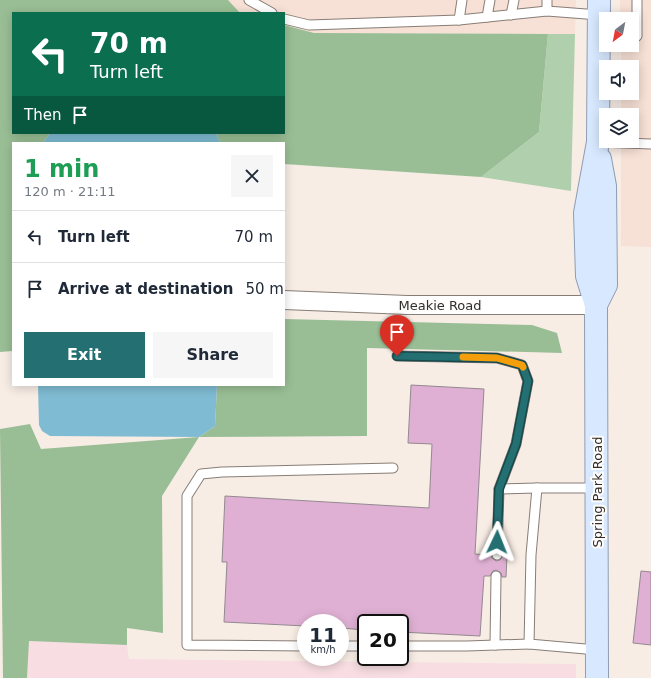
<!DOCTYPE html>
<html lang="en">
<head>
<meta charset="utf-8">
<style>
	:root { --surface:#fff; --page:#f6f6f7; --text:#1f2937; --muted:#747a83; --line:#e0e1e3; --accent:#246f72 }
	body { margin:0; font-family:"DejaVu Sans",sans-serif; background:var(--page); color:var(--text); height:100vh; display:flex; flex-direction:column; font-size:15px; white-space:nowrap }
	* { box-sizing:border-box; margin:0 }
	p { font-size:13px; color:var(--muted) }
	.icon { flex:none; width:22px; height:22px; fill:none; stroke:currentColor; stroke-width:2; stroke-linecap:round; stroke-linejoin:round }
	.map { position:relative; flex:1; overflow:hidden }
	.sheet { position:absolute; left:12px; top:142px; width:273px; height:244px; display:flex; flex-direction:column; background:var(--surface); border-radius:0px; box-shadow:0 2px 10px #0003 }
	.sheet>* { flex:none }
	.hud { position:absolute; left:12px; top:12px; width:273px; height:122px; border-radius:0px; box-shadow:0 2px 10px #0003; background:#0b6e4f; color:#fff; overflow:hidden }
	.needle { width:26px; rotate:212deg }
	.tools { position:absolute; left:599px; top:12px; display:grid; gap:8px }
	.tools a { display:grid; place-items:center; width:40px; height:40px; border-radius:0px; background:var(--surface); box-shadow:0 2px 10px #0003; font-size:20px }
	.speed { position:absolute; left:297px; top:614px; display:flex; gap:8px; font-size:20px; font-weight:700; text-align:center }
	.speed>* { display:grid; place-content:center; width:52px; height:52px; border-radius:50%; background:var(--surface); box-shadow:0 2px 10px #0003; line-height:1 }
	.speed small { font-size:10px; font-weight:400 }
	.speed .limit { border:2px solid #111; border-radius:6px; background:#fff; color:#111 }
	.pin { position:absolute; display:grid; place-items:center; width:34px; height:34px; color:#fff; margin:-41px -17px; border-radius:50% 50% 50% 0; rotate:-45deg; box-shadow:0 0 4px #0007 }
	.pin .icon { rotate:45deg }
	.me { position:absolute; width:44px; margin:-22px; rotate:2deg; stroke-linejoin:round; filter:drop-shadow(0 0 3px #0008) }
	.turn { display:flex; align-items:center; gap:14px; height:84px; padding:0 12px; font-size:18px }
	.turn .icon { width:52px; height:52px; stroke-width:2.5 }
	.turn b { display:block; font-size:28px; line-height:34px }
	.then { display:flex; align-items:center; height:38px; padding:0 12px; background:#0003; gap:8px; font-size:15px }
	.round { display:grid; place-items:center; flex:none; width:42px; height:42px; border-radius:0px; background:var(--page) }
	.head { display:flex; align-items:center; justify-content:space-between; height:68px; padding:0 12px }
	h1 { font-size:24px; font-weight:600; line-height:30px; color:#1e9e55 }
	.button { display:flex; gap:8px; margin-top:auto; padding:8px 12px }
	.button a { flex:1; height:46px; border-radius:0px; background:var(--accent); color:#fff; font-size:16px; font-weight:600; line-height:46px; text-align:center }
	.button a+a { background:var(--page); color:var(--text) }
	ul { padding:0; list-style:none }
	li { display:flex; align-items:center; gap:12px; height:52px; padding:0 12px; border-top:1px solid var(--line) }
	li div { flex:1 }
	li b { display:block; font-size:15px }
	li em { font-style:normal }
	.map>svg:first-child { display:block }
	.commercial { fill:#f7e0d5 }
	.education { fill:#f8dee3 }
	.green { fill:#b0d0ad }
	.forest { fill:#99be95 }
	.water { fill:#7fbbd2 }
	.building { fill:#dfb0d3; stroke:#938990 }
	.lines { fill:none; stroke-linecap:round; stroke-linejoin:round }
	.lane-casing { stroke:#877d76; stroke-width:11 }
	.street-casing { stroke:#877d76; stroke-width:20 }
	.primary-casing { stroke:#8d9db4; stroke-width:24 }
	.lane { stroke:#fff; stroke-width:9 }
	.street { stroke:#fff; stroke-width:18 }
	.primary { stroke:#d8e9ff; stroke-width:22 }
	.route-casing { stroke:#17484a; stroke-width:10 }
	.route { stroke:#246f72; stroke-width:7 }
	.slow { stroke:#f59e0b; stroke-width:7 }
	.labels { text-anchor:middle; dominant-baseline:central; stroke-width:4; stroke-linejoin:round; paint-order:stroke }
	.street-label { font-size:13px; fill:#312d2a; stroke:#fefcfb }
</style>
</head>
<body>
<div class="map">
<svg width="651" height="678" viewBox="0 0 651 678">
	<rect width="100%" height="100%" fill="#f8ede5"/>
	<!-- commercial -->
	<g class="commercial">
		<polygon points="228,0 576,0 575,34 314,33 284,25 284,13 240,13"/>
		<polygon points="620,0 651,0 651,247 621,246 621,141 632,141 632,115 621,115 621,93 632,93 632,67 621,67 621,45 632,45 632,19 620,19"/>
	</g>
	<!-- education -->
	<polygon class="education" points="28,641 127,645 129,659 576,664 576,678 27,678"/>
	<!-- green -->
	<polygon class="green" points="548,34 575,34 571,191 481,177 539,132"/>
	<!-- forest -->
	<g class="forest">
		<polygon points="0,0 228,0 240,13 13,13 13,133 50,133 43,143 13,143 13,351 0,352"/>
		<polygon points="284,25 314,33 548,34 539,132 481,177 284,164 284,143 220,143 216,133 284,133"/>
		<polygon points="284,319 532,325 557,333 562,353 367,348 367,436 199,437 162,496 163,633 127,628 127,645 29,641 27,678 3,678 0,429 30,424 41,449 199,437 215,426 217,385 284,385"/>
	</g>
	<!-- water -->
	<g class="water">
		<polygon points="50,133 216,133 220,143 43,143"/>
		<polygon points="38,385 217,385 215,426 199,437 50,436 42,431 39,425"/>
	</g>
	<!-- building -->
	<g class="building">
		<polygon points="411,385 484,389 475,554 491,555 492,558 496,561 500,560 503,556 507,556 506,577 502,577 501,573 496,570 493,571 490,576 484,576 480,636 400,632 400,623 366,623 366,630 340,628 340,623 306,623 306,626 224,622 227,562 222,562 225,496 429,508 432,444 408,443"/>
		<polygon points="641,571 651,572 651,645 633,643"/>
	</g>
	<g class="lines">
		<!-- lane casing -->
		<g class="lane-casing">
			<g id="lane">
				<polyline points="249,0 272,13"/>
				<polyline points="547,0 547,11 599,15"/>
				<polyline points="511,15 514,0"/>
				<polyline points="487,17 490,0"/>
				<polyline points="284,19 309,25 459,20 547,11"/>
				<polyline points="459,20 462,0"/>
				<polyline points="632,36 637,36 637,0"/>
				<polyline points="598,142 651,144"/>
				<polyline points="397,356 497,358 522,365 528,381 516,444 499,489 497,555"/>
				<polyline points="597,488 537,488 531,555 529,644 597,650"/>
				<polyline points="499,489 537,488"/>
				<polyline points="495,645 496,576"/>
				<polyline points="306,646 187,645 187,496 201,474 222,472 393,468"/>
				<polyline points="340,646 366,646"/>
				<polyline points="400,646 467,646 529,644"/>
			</g>
		</g>
		<!-- street casing -->
		<g class="street-casing">
			<polyline id="street" points="284,300 407,305 596,305"/>
		</g>
		<!-- primary casing -->
		<g class="primary-casing">
			<g id="primary">
				<polyline points="596,305 606,285 605,186 600,159"/>
				<polyline points="597,678 596,305 587,276 585,213 598,142 599,0"/>
			</g>
		</g>
		<!-- lane -->
		<use href="#lane" class="lane"/>
		<!-- street -->
		<use href="#street" class="street"/>
		<!-- primary -->
		<use href="#primary" class="primary"/>
	</g>
	<g class="lines">
		<!-- route casing -->
		<g class="route-casing">
			<polyline id="route" points="397,356 497,358 522,365 528,381 516,444 499,489 497,542"/>
		</g>
		<!-- route -->
		<use href="#route" class="route"/>
		<!-- slow -->
		<polyline class="slow" points="463,357 497,358 522,365 523,367"/>
	</g>
	<g class="labels">
		<!-- street labels -->
		<g class="street-label">
			<text x="440" y="305">Meakie Road</text>
			<text transform="translate(597 492) rotate(-90)">Spring Park Road</text>
		</g>
	</g>
</svg>
<div class="tools">
<a><svg class="needle" viewBox="-14 -14 28 28"><path d="M0-13l5 13h-10z" fill="#e53935"/><path d="M0 13l5-13h-10z" fill="#747a83"/></svg></a>
<a><svg class="icon" aria-label="sound" viewBox="0 0 24 24"><path d="M4 9h4l5-4v14l-5-4H4zM17 9q2 3 0 6"/></svg></a>
<a><svg class="icon" aria-label="layers" viewBox="0 0 24 24"><path d="M12 4l9 5-9 5-9-5zM3 14l9 5 9-5"/></svg></a>
</div>
<div class="speed"><div>11<small>km/h</small></div><div class="limit">20</div></div>
<div class="pin" style="left:397px;top:356px;background:#d93025"><svg class="icon" aria-label="arrive" viewBox="0 0 24 24"><path d="M6 21V4h12l-3 4 3 4H6"/></svg></div>
<svg class="me" style="left:497px;top:542px" viewBox="-20 -20 40 40"><path d="M0-17L14 15 0 8-14 15z" fill="#246f72" stroke="#fff" stroke-width="4"/></svg>
<div class="hud">
<div class="turn"><svg class="icon" aria-label="left" viewBox="0 0 24 24"><path d="M17 20v-9H6M10 6l-5 5 5 5"/></svg><div><b>70 m</b>Turn left</div></div>
<div class="then">Then<svg class="icon" aria-label="arrive" viewBox="0 0 24 24"><path d="M6 21V4h12l-3 4 3 4H6"/></svg></div>
</div>
<section class="sheet">
<div class="head"><div><h1>1 min</h1><p>120 m · 21:11</p></div><a class="round"><svg class="icon" aria-label="close" viewBox="0 0 24 24"><path d="M6 6l12 12M18 6L6 18"/></svg></a></div>
<ul>
<li><svg class="icon" aria-label="left" viewBox="0 0 24 24"><path d="M17 20v-9H6M10 6l-5 5 5 5"/></svg><div><b>Turn left</b></div><em>70 m</em></li>
<li><svg class="icon" aria-label="arrive" viewBox="0 0 24 24"><path d="M6 21V4h12l-3 4 3 4H6"/></svg><div><b>Arrive at destination</b></div><em>50 m</em></li>
</ul>
<div class="button"><a>Exit</a><a>Share</a></div>
</section>
</div>
</body>
</html>
